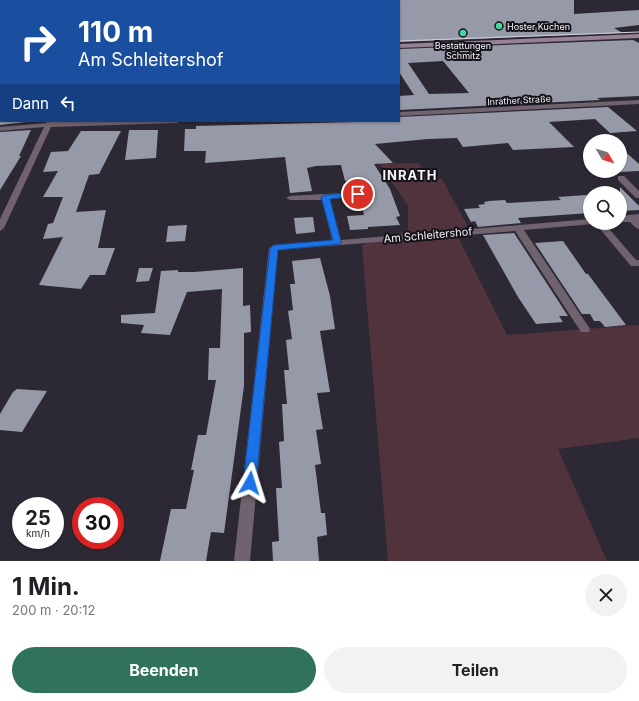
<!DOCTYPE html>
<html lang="de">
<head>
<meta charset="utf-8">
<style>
	:root { --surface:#fff; --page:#f2f2f2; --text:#202124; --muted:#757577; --accent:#30725b }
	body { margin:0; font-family:Inter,sans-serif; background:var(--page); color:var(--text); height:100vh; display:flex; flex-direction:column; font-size:15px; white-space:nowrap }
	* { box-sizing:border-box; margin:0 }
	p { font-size:13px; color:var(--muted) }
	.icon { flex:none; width:22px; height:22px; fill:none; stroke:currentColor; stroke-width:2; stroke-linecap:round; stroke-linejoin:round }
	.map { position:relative; height:561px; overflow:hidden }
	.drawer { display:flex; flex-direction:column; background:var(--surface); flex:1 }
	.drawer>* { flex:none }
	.top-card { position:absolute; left:0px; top:0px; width:400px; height:122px; box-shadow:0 1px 3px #0004; background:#1a4fa0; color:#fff; overflow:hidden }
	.needle { width:26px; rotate:128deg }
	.buttons { position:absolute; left:583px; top:134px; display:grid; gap:8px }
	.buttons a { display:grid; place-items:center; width:44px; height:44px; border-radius:50%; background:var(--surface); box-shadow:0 1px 3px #0004; font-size:20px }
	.speed { position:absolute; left:12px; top:497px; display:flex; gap:8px; font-size:20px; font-weight:700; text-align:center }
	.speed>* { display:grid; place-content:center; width:52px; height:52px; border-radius:50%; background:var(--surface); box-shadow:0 1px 3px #0004; line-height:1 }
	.speed small { font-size:10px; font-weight:400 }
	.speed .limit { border:6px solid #d22; background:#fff; color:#111 }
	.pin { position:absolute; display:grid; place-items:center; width:34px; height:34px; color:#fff; margin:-17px; border:2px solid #fff; border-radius:50%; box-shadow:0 1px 4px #0007 }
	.me { position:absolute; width:44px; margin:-22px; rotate:6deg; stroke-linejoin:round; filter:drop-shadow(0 0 3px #0008) }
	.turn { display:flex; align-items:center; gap:14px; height:84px; padding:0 12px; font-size:18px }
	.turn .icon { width:52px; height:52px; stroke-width:2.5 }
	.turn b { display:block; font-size:28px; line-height:34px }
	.then { display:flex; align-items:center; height:38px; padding:0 12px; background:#0003; gap:8px; font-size:15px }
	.round { display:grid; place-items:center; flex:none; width:42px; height:42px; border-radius:21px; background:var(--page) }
	.headline { display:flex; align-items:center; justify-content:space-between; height:68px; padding:0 12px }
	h1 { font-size:24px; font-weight:700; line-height:30px }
	.cta { display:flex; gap:8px; margin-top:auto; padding:8px 12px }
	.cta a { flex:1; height:46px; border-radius:24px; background:var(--accent); color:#fff; font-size:16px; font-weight:700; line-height:46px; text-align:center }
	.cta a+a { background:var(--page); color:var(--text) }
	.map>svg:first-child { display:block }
	.green { fill:#51333e }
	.building { fill:#969aa8; fill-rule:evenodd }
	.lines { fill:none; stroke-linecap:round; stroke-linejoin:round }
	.street { fill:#70626f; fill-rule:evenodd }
	.secondary { fill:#978195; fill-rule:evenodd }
	.tram { stroke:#d3d0d9; stroke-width:1 }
	.rail-casing { stroke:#d3d0d9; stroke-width:2 }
	.rail { stroke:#141218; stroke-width:1.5; stroke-dasharray:4.5; stroke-linecap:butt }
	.route { fill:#1a73e8; stroke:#114b97 }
	.poi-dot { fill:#44d49f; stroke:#141218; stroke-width:1.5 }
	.labels { text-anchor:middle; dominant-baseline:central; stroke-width:4; stroke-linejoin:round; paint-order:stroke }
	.far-poi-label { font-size:9px; fill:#f6f3fb; stroke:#141218; text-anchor:start }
	.far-street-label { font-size:9px; fill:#f6f3fb; stroke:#141218 }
	.street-label { font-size:11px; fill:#f6f3fb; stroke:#141218 }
	.far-district-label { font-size:13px; font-weight:bold; letter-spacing:1px; fill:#f6f3fb; stroke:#141218 }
</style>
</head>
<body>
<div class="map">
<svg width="639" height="561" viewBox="0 0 639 561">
	<rect width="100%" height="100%" fill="#2d2934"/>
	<!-- green -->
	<polygon class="green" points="419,163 426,179 442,179 467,225 459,239 507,335 639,325 639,438 558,449 607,561 388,561 362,245 408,230 408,206 380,164"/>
	<!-- building -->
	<g class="building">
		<polygon points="384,0 574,0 574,14 639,10 639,25 614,28 623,33 399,42 399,1"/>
		<path d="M633,40L639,43V96L597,98L600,100L399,110V96L414,95L399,72V49ZM443,61L469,93L429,94L408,63Z"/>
		<polygon points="608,107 637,131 610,133 595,119 549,122 574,147 513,150 508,143 463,147 457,138 428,139 375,144 393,163 374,164 390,189 400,216 396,217 400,225 368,227 368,229 350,230 347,216 364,215 360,198 362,197 362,192 358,190 355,180 345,181 341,165 316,166 307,168 312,191 290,193 285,157 205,163 206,151 184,151 185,129 196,129 196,126 399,121 399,117"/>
		<polygon points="0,121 35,121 0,125"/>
		<polygon points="31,130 19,156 21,156 0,190 0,132"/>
		<polygon points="129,130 158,130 156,158 125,160"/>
		<polygon points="81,131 121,131 99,174 89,175 76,212 106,210 98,248 115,248 105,275 90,275 81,289 39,285 63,237 43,239 48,224 53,223 63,197 43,197 58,171 43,172 51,152 68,151"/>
		<polygon points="620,147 639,164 639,171 620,172"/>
		<polygon points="620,187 639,206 639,210 620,211"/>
		<polygon points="586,195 590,199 590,213 518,218 521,223 478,227 475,221 471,222 464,209 480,208 478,205 485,204 484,202 489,201 505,200 507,203 561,200 558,197"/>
		<polygon points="313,217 315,232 296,234 294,218"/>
		<polygon points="187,225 185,241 166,242 168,226"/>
		<polygon points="514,233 568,316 559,316 563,322 536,324 518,297 483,235"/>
		<polygon points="563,241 586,274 588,274 626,325 605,327 600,321 594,321 590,314 582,314 535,243"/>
		<polygon points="320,258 330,296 335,329 320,331 330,392 317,393 323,429 316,430 321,464 315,465 321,513 325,513 327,535 317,537 319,561 273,561 272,542 279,541 276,488 282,488 279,442 284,441 282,404 287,404 284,370 289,370 286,340 292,339 288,311 293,310 290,284 295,284 292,261"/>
		<polygon points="139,268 153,268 149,281 136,282"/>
		<polygon points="243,268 243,306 250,305 251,332 244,333 244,386 224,533 211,532 206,561 160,561 171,509 186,509 194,470 191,470 198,435 206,435 216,380 208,380 209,348 220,348 222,289 187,292 170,335 141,333 144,325 121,323 121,315 155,313 161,271 178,270 178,272 194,272"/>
		<polygon points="17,389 47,391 22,432 0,430 0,414 13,392"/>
	</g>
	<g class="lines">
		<!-- street -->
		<g class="street">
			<polygon points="639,100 639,104 399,116 399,112"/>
			<polygon points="47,121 53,121 53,122 180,121 177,123 51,127 4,228 0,231 0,219 44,127 0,131 0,127 46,123"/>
			<polygon points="618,176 624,176 639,191 639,198 636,198 618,180"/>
			<polygon points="358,192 361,192 361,196 330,199 341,240 590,219 590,223 593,224 524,230 590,329 589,332 581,332 515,231 278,250 250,561 234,561 269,248 274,245 332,240 322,200 290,200 286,198 290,196"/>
			<polygon points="639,214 639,229 636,228 630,222 620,222 620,216"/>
			<polygon points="595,223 604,223 636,260 639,260 639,266 631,266"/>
		</g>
		<!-- secondary -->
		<g class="secondary">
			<polygon points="639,34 639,38 399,48 399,44"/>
			<rect x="0" y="51" width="1" height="4"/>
			<rect x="0" y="59" width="1" height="4"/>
		</g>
		<!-- tram -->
		<polyline class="tram" points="399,41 639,32"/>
		<!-- rail casing -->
		<g class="rail-casing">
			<polyline id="rail" points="197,1 218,0"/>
		</g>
		<!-- rail -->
		<use href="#rail" class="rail"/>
	</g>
	<!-- route -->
	<polygon class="route" points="358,192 362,194 361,196 330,199 341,242 340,244 278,250 256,483 254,487 250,489 245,487 243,483 270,248 274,245 333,240 321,197 325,195"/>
	<!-- markers -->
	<g class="poi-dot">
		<circle cx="499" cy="26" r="4"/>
		<circle cx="463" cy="33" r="4"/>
	</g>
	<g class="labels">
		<!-- far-poi labels -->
		<g class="far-poi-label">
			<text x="507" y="26">Hoster Küchen</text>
			<text x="463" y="45" text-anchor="middle">Bestattungen<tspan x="463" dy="10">Schmitz</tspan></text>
		</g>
		<!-- far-street labels -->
		<g class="far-street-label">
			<text transform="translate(519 100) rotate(-3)">Inrather Straße</text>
		</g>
		<!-- street labels -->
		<g class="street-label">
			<text transform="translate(428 235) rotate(-5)">Am Schleitershof</text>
		</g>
		<!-- far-district labels -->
		<g class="far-district-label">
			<text x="410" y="175">INRATH</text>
		</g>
	</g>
</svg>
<div class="buttons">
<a><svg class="needle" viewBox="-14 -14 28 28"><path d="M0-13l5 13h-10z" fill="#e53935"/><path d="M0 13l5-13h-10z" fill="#757577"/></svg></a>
<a><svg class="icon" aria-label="search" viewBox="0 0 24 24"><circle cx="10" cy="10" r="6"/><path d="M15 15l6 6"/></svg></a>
</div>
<div class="speed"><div>25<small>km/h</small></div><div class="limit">30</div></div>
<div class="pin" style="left:358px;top:194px;background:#d93025"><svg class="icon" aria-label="arrive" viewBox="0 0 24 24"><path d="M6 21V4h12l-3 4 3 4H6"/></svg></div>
<svg class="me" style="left:250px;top:483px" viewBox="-20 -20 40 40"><path d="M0-17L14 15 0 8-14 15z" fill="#1a73e8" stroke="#fff" stroke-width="4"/></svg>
<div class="top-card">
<div class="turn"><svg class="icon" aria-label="right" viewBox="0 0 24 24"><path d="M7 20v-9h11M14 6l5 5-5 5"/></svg><div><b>110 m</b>Am Schleitershof</div></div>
<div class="then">Dann<svg class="icon" aria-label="left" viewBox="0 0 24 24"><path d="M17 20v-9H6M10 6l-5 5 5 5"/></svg></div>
</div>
</div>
<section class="drawer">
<div class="headline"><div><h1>1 Min.</h1><p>200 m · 20:12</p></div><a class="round"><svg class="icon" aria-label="close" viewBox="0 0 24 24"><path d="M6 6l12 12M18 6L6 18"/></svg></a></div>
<div class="cta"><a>Beenden</a><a>Teilen</a></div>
</section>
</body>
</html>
